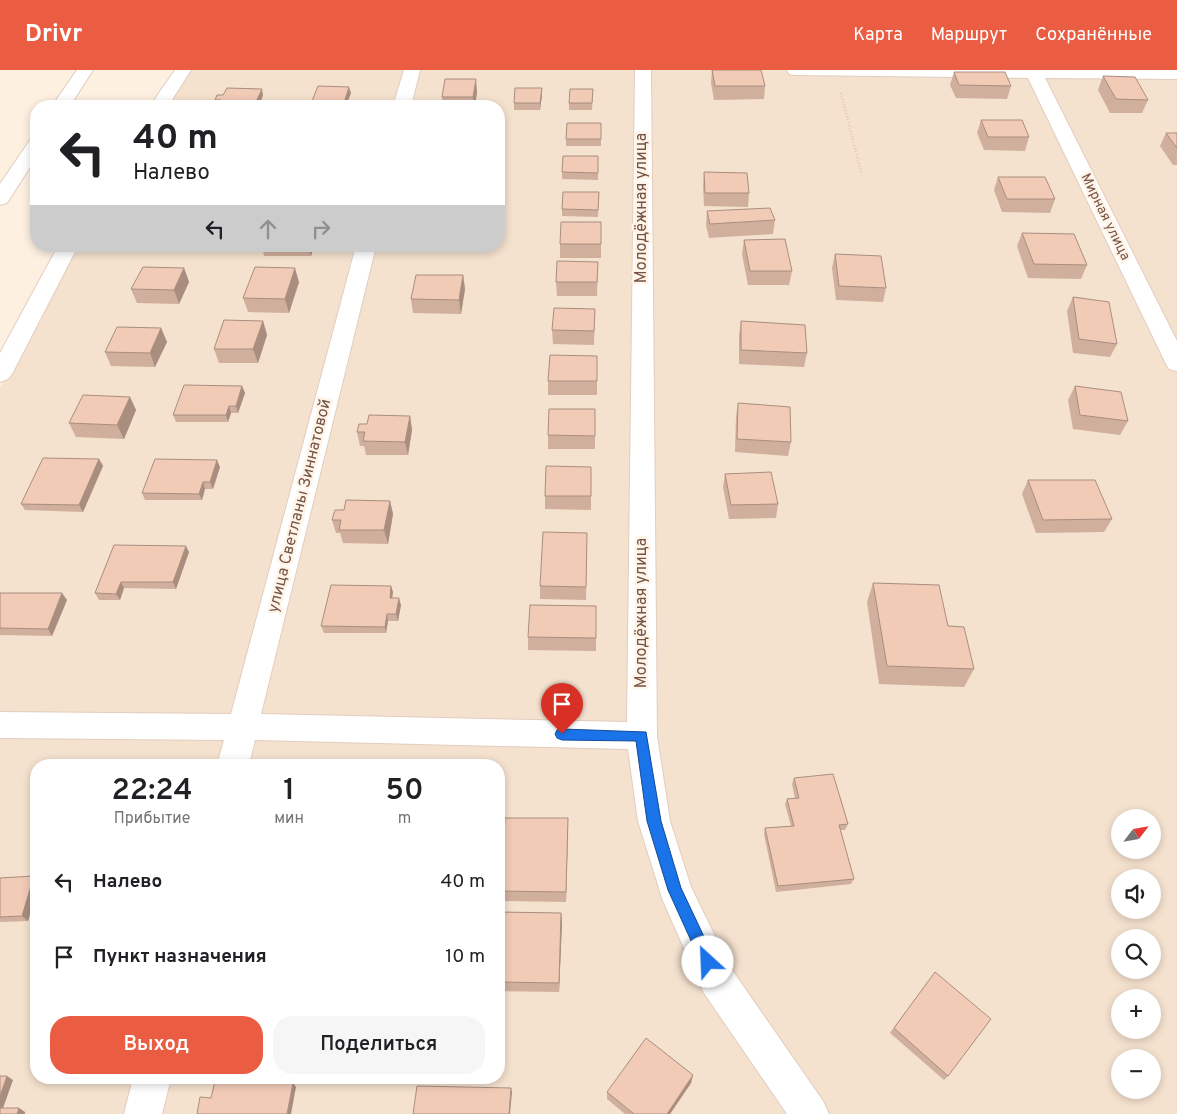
<!DOCTYPE html>
<html lang="ru">
<head>
<meta charset="utf-8">
<style>
	:root { --surface:#fff; --page:#f6f6f6; --text:#202124; --muted:#757577; --accent:#ea5d42 }
	body { margin:0; font-family:Overpass,sans-serif; background:var(--page); color:var(--text); height:100vh; display:flex; flex-direction:column; font-size:19px; white-space:nowrap }
	* { box-sizing:border-box; margin:0 }
	p { font-size:16px; color:var(--muted) }
	.icon { flex:none; width:28px; height:28px; fill:none; stroke:currentColor; stroke-width:2; stroke-linecap:round; stroke-linejoin:round }
	.map { position:relative; flex:1; overflow:hidden }
	.sheet { position:absolute; left:30px; top:689px; width:475px; height:325px; display:flex; flex-direction:column; background:var(--surface); border-radius:20px; box-shadow:0 2px 8px #0003 }
	.sheet>* { flex:none }
	.guide { position:absolute; left:30px; top:30px; width:475px; height:152px; border-radius:20px; box-shadow:0 2px 8px #0003; background:#fff; color:var(--text); overflow:hidden }
	.needle { width:32px; rotate:59deg }
	.fabs { position:absolute; left:1111px; top:739px; display:grid; gap:10px }
	.fabs a { display:grid; place-items:center; width:50px; height:50px; border-radius:50%; background:var(--surface); box-shadow:0 2px 8px #0003; font-size:25px }
	.pin { position:absolute; display:grid; place-items:center; width:42px; height:42px; color:#fff; margin:-51px -21px; border-radius:50% 50% 50% 0; rotate:-45deg; box-shadow:0 0 5px #0007 }
	.pin .icon { rotate:45deg }
	.me { position:absolute; width:55px; margin:-28px; rotate:335deg; stroke-linejoin:round; filter:drop-shadow(0 0 4px #0008) }
	.turn { display:flex; align-items:center; gap:18px; height:105px; padding:0 20px; font-size:22px }
	.turn .icon { width:65px; height:65px; stroke-width:2.5 }
	.turn b { display:block; font-size:35px; line-height:42px }
	.lanes { display:flex; align-items:center; height:48px; padding:0 20px; background:#0003; justify-content:center; gap:25px; direction:ltr }
	.lanes .off { opacity:.35 }
	.eta { display:flex; justify-content:space-evenly; align-items:center; height:85px; text-align:center }
	.eta b { font-size:30px; font-weight:600; line-height:35px }
	.cta { display:flex; gap:10px; margin-top:auto; padding:10px 20px }
	.cta a { flex:1; height:58px; border-radius:20px; background:var(--accent); color:#fff; font-size:20px; font-weight:600; line-height:58px; text-align:center }
	.cta a+a { background:var(--page); color:var(--text) }
	ul { padding:0; list-style:none }
	li { display:flex; align-items:center; gap:15px; height:75px; padding:0 20px }
	li div { flex:1 }
	li b { display:block; font-size:19px }
	li em { font-style:normal }
	header { display:flex; align-items:center; gap:30px; box-sizing:border-box; height:70px; padding:0 25px; background:var(--accent); color:#fff }
	header strong { font-size:24px }
	nav { display:flex; gap:28px; margin-inline-start:auto; font-size:18px }
	.map>svg:first-child { display:block }
	.residential { fill:#f4e1ce; fill-rule:evenodd }
	.lines { fill:none; stroke-linecap:round; stroke-linejoin:round }
	.minor-casing { stroke:#e3cdbf; stroke-width:2 }
	.path { stroke:#d7ae9b; stroke-width:2.5; stroke-dasharray:0.5 2.5; stroke-linecap:butt }
	.minor { fill:#fff; fill-rule:evenodd }
	.wall { fill:#d0af9d }
	.shaded-wall { fill:#a98e80 }
	.building { fill:#f2cbb7; stroke:#a98e80 }
	.route { fill:#1a73e8; stroke:#114b97 }
	.labels { text-anchor:middle; dominant-baseline:central; stroke-width:5; stroke-linejoin:round; paint-order:stroke }
	.far-street-label { font-size:14px; fill:#745447; stroke:#fff4e7 }
	.street-label { font-size:16px; fill:#745447; stroke:#fff4e7 }
</style>
</head>
<body>
<header>
<strong>Drivr</strong>
<nav><a>Карта</a><a>Маршрут</a><a>Сохранённые</a></nav>
</header>
<div class="map">
<svg width="1177" height="1044" viewBox="0 0 1177 1044">
	<rect width="100%" height="100%" fill="#fdf0e0"/>
	<!-- residential -->
	<path class="residential" d="M174,0H1177V1044H0V317L77,176H499V36H154ZM36,695H499V1008H36ZM1120,748H1152V780H1120ZM1120,808H1152V840H1120ZM1120,868H1152V900H1120ZM1120,928H1152V960H1120ZM1120,988H1152V1020H1120Z"/>
	<g class="lines">
		<!-- minor casing -->
		<g class="minor-casing">
			<g id="minor">
				<polygon points="77,0 93,0 70,36 52,36"/>
				<polygon points="175,0 191,0 168,36 150,36"/>
				<polygon points="404,0 420,0 411,36 393,36"/>
				<polygon points="635,0 651,0 657,666 670,751 691,817 730,897 823,1031 829,1044 787,1044 704,923 663,831 638,751 628,679 255,670 249,695 217,695 224,670 0,668 0,642 231,644 356,176 376,176 261,644 627,652"/>
				<polygon points="787,0 1177,0 1177,9 1045,8 1177,271 1177,301 1169,299 1166,294 1028,8 795,5 789,4"/>
				<polygon points="36,69 36,88 7,133 0,135 0,114 30,70"/>
				<polygon points="58,176 78,176 12,304 8,309 0,312 0,283"/>
				<polygon points="133,1008 171,1008 162,1044 124,1044"/>
			</g>
		</g>
		<!-- path -->
		<polyline class="path" points="841,23 861,102"/>
		<!-- minor -->
		<use href="#minor" class="minor"/>
	</g>
	<!-- wall -->
	<g class="wall">
		<polygon points="712,0 765,16 764,29 714,30 711,13"/>
		<polygon points="954,2 1011,16 1007,29 956,28 950,15"/>
		<polygon points="1103,6 1148,30 1142,43 1110,43 1098,20"/>
		<polygon points="542,18 542,25 540,40 514,40 514,33"/>
		<polygon points="593,19 592,40 569,40 569,33"/>
		<polygon points="477,22 475,36 443,36 442,27"/>
		<polygon points="263,25 259,36 216,36 215,30"/>
		<polygon points="981,50 1029,67 1025,81 984,80 977,63"/>
		<polygon points="601,53 601,76 566,76 566,69"/>
		<polygon points="1166,63 1177,63 1177,95 1173,95 1160,76"/>
		<polygon points="598,86 598,110 562,109 562,102"/>
		<polygon points="704,102 749,123 748,137 704,136 703,116"/>
		<polygon points="998,107 1055,129 1050,143 1002,142 994,120"/>
		<polygon points="599,122 598,147 562,146 562,139"/>
		<polygon points="707,141 775,150 773,164 709,168 706,155"/>
		<polygon points="601,152 601,188 560,188 560,174"/>
		<polygon points="1022,163 1087,195 1081,209 1028,208 1017,176"/>
		<polygon points="744,170 792,201 789,215 748,215 742,184"/>
		<polygon points="176,176 206,176 206,177"/>
		<polygon points="262,176 314,176 311,186 264,186"/>
		<polygon points="444,176 485,176 484,182 445,182"/>
		<polygon points="835,184 886,218 883,232 836,230 832,198"/>
		<polygon points="598,192 597,226 557,226 556,212"/>
		<polygon points="184,198 189,212 179,234 137,233 131,219"/>
		<polygon points="463,205 465,219 461,244 413,243 411,229"/>
		<polygon points="299,212 289,243 248,242 243,228"/>
		<polygon points="1073,227 1117,274 1110,287 1073,283 1067,241"/>
		<polygon points="595,239 594,275 553,274 552,260"/>
		<polygon points="263,251 267,265 258,293 219,293 214,279"/>
		<polygon points="741,251 807,283 804,297 739,294 739,265"/>
		<polygon points="161,258 167,272 155,297 111,296 105,282"/>
		<polygon points="597,286 597,325 548,325 548,311"/>
		<polygon points="242,316 245,323 238,343 231,343 228,352 176,352 173,345"/>
		<polygon points="1075,316 1128,351 1120,365 1073,359 1068,330"/>
		<polygon points="130,327 136,340 124,369 76,367 69,353"/>
		<polygon points="738,333 791,372 788,386 735,382 736,347"/>
		<polygon points="595,339 595,379 548,379 548,365"/>
		<polygon points="410,346 412,360 408,385 366,385 364,376 360,376 357,362 367,354"/>
		<polygon points="99,389 103,396 83,442 25,440 21,434"/>
		<polygon points="220,397 213,419 205,419 202,430 145,430 142,423"/>
		<polygon points="591,397 591,440 545,439 545,426"/>
		<polygon points="725,404 778,434 776,448 729,449 723,417"/>
		<polygon points="1028,410 1112,449 1104,462 1036,463 1022,424"/>
		<polygon points="390,431 393,444 388,474 343,473 340,463 336,463 332,450 344,440"/>
		<polygon points="114,475 189,482 176,519 124,518 120,530 99,530 95,523"/>
		<polygon points="587,476 586,530 540,529 540,516"/>
		<polygon points="873,513 948,556 974,599 964,617 879,614 867,532"/>
		<polygon points="391,516 393,522 392,528 401,535 398,551 388,551 386,563 324,563 321,556"/>
		<polygon points="0,523 67,530 52,566 0,565"/>
		<polygon points="596,536 596,581 528,580 528,567"/>
		<polygon points="794,708 848,754 845,760 840,760 854,809 851,814 776,822 764,764 765,758 791,756 785,734 787,729 795,728 792,714"/>
		<polygon points="568,748 566,832 501,831 499,821"/>
		<polygon points="36,759 36,778 31,773"/>
		<polygon points="34,806 36,808 36,823 28,851 0,852 0,808"/>
		<polygon points="499,842 561,843 562,853 559,922 499,921"/>
		<polygon points="935,902 948,1006 944,1010 890,963"/>
		<polygon points="691,1013 670,1044 625,1044 607,1029 607,1022"/>
	</g>
	<!-- shaded-wall -->
	<g class="shaded-wall">
		<polygon points="476,9 477,22 475,36 474,36 473,27"/>
		<polygon points="349,17 351,23 346,36 343,36"/>
		<polygon points="542,18 542,25 540,40 540,33"/>
		<polygon points="262,19 263,25 259,36 254,36"/>
		<polygon points="308,176 314,176 311,186"/>
		<polygon points="184,198 189,212 179,234 174,220"/>
		<polygon points="295,198 299,212 289,243 285,229"/>
		<polygon points="463,205 465,219 461,244 459,230"/>
		<polygon points="263,251 267,265 258,293 253,279"/>
		<polygon points="161,258 167,272 155,297 150,283"/>
		<polygon points="242,316 245,323 238,343 236,336"/>
		<polygon points="130,327 136,340 124,369 117,355"/>
		<polygon points="229,336 231,343 228,352 226,345"/>
		<polygon points="410,346 412,360 408,385 405,372"/>
		<polygon points="99,389 103,396 83,442 79,435"/>
		<polygon points="217,390 220,397 213,419 210,412"/>
		<polygon points="203,412 205,419 202,430 199,424"/>
		<polygon points="390,431 393,444 388,474 384,460"/>
		<polygon points="186,476 189,482 176,519 173,512"/>
		<polygon points="121,512 124,518 120,530 116,524"/>
		<polygon points="391,516 393,522 391,535 390,528"/>
		<polygon points="62,523 67,530 52,566 48,559"/>
		<polygon points="399,528 401,535 398,551 396,544"/>
		<polygon points="387,544 388,551 386,563 385,557"/>
		<polygon points="568,748 568,759 566,832 566,822"/>
		<polygon points="34,806 36,808 36,823 28,851 22,846"/>
		<polygon points="561,843 562,853 559,922 559,913"/>
		<polygon points="693,1005 691,1013 670,1044 667,1044"/>
		<polygon points="7,1006 13,1010 2,1041 0,1040 0,1026"/>
		<polygon points="293,1013 296,1017 291,1044 287,1044"/>
		<polygon points="511,1018 512,1022 510,1044 509,1044"/>
		<polygon points="19,1038 25,1042 25,1044 17,1044"/>
	</g>
	<!-- building -->
	<g class="building">
		<polygon points="712,0 761,0 765,16 715,16"/>
		<polygon points="954,2 1005,2 1011,16 959,15"/>
		<polygon points="1103,6 1135,7 1148,30 1116,29"/>
		<polygon points="445,9 476,9 473,27 442,27"/>
		<polygon points="318,16 349,17 343,36 310,36"/>
		<polygon points="227,18 262,19 254,36 218,36 221,30 215,30 217,25 223,25"/>
		<polygon points="515,18 542,18 540,33 514,33"/>
		<polygon points="570,19 593,19 592,33 569,33"/>
		<polygon points="981,50 1022,50 1029,67 988,67"/>
		<polygon points="567,53 601,53 601,69 566,69"/>
		<polygon points="1166,63 1177,63 1177,78"/>
		<polygon points="563,86 598,86 598,103 562,102"/>
		<polygon points="704,102 747,103 749,123 705,123"/>
		<polygon points="998,107 1045,107 1055,129 1007,129"/>
		<polygon points="563,122 599,122 598,140 562,139"/>
		<polygon points="770,138 775,150 710,154 707,141"/>
		<polygon points="561,152 601,152 601,174 560,174"/>
		<polygon points="1022,163 1074,164 1087,195 1034,194"/>
		<polygon points="785,169 792,201 750,201 744,170"/>
		<polygon points="835,184 881,186 886,218 839,216"/>
		<polygon points="557,191 598,192 597,212 556,212"/>
		<polygon points="143,197 184,198 174,220 131,219"/>
		<polygon points="255,197 295,198 285,229 243,228"/>
		<polygon points="416,205 463,205 459,230 411,229"/>
		<polygon points="1073,227 1109,232 1117,274 1079,269"/>
		<polygon points="554,238 595,239 594,261 552,260"/>
		<polygon points="224,250 263,251 253,279 214,279"/>
		<polygon points="741,251 805,255 807,283 741,280"/>
		<polygon points="117,257 161,258 150,283 105,282"/>
		<polygon points="550,285 597,286 597,311 548,311"/>
		<polygon points="184,315 242,316 236,336 229,336 226,345 173,345"/>
		<polygon points="1075,316 1121,322 1128,351 1080,345"/>
		<polygon points="83,325 130,327 117,355 69,353"/>
		<polygon points="738,333 790,337 791,372 737,369"/>
		<polygon points="549,339 595,339 595,366 548,365"/>
		<polygon points="369,345 410,346 405,372 363,371 365,362 357,362 359,354 367,354"/>
		<polygon points="43,388 99,389 79,435 21,434"/>
		<polygon points="155,389 217,390 210,412 203,412 199,424 142,423"/>
		<polygon points="546,396 591,397 591,426 545,426"/>
		<polygon points="771,402 778,434 731,435 725,404"/>
		<polygon points="1028,410 1095,410 1112,449 1043,450"/>
		<polygon points="346,430 390,431 384,460 339,460 341,450 332,450 335,440 344,440"/>
		<polygon points="543,462 587,463 586,517 540,516"/>
		<polygon points="114,475 186,476 173,512 121,512 116,524 95,523"/>
		<polygon points="873,513 939,515 948,556 964,557 974,599 887,596"/>
		<polygon points="331,515 391,516 390,528 399,528 396,544 387,544 385,557 321,556"/>
		<polygon points="0,523 62,523 48,559 0,558"/>
		<polygon points="530,535 596,536 596,568 528,567"/>
		<polygon points="833,704 848,754 839,755 854,809 778,816 765,758 794,756 787,729 799,728 794,708"/>
		<polygon points="505,748 568,748 566,822 499,821"/>
		<polygon points="36,759 36,773 31,773"/>
		<polygon points="34,806 22,846 0,847 0,808"/>
		<polygon points="499,842 561,843 559,913 499,912"/>
		<polygon points="935,902 991,949 948,1006 894,958"/>
		<polygon points="646,968 693,1005 667,1044 634,1044 607,1022"/>
		<polygon points="0,1006 7,1006 0,1026"/>
		<polygon points="215,1011 293,1013 287,1044 197,1044 200,1027 211,1028"/>
		<polygon points="417,1016 511,1018 509,1044 413,1044"/>
		<polygon points="0,1038 19,1038 17,1044 0,1044"/>
	</g>
	<!-- route -->
	<polygon class="route" points="562,659 646,662 661,751 681,818 716,892 714,897 708,899 703,897 668,820 647,751 636,671 562,670 557,668 555,664 557,660"/>
	<g class="labels">
		<!-- far-street labels -->
		<g class="far-street-label">
			<text transform="translate(1105 147) rotate(64)">Мирная улица</text>
		</g>
		<!-- street labels -->
		<g class="street-label">
			<text transform="translate(642 138) rotate(-90)">Молодёжная улица</text>
			<text transform="translate(300 436) rotate(-76)">улица Светланы Зиннатовой</text>
			<text transform="translate(642 543) rotate(-90)">Молодёжная улица</text>
		</g>
	</g>
</svg>
<div class="fabs">
<a><svg class="needle" viewBox="-14 -14 28 28"><path d="M0-13l5 13h-10z" fill="#e53935"/><path d="M0 13l5-13h-10z" fill="#757577"/></svg></a>
<a><svg class="icon" aria-label="sound" viewBox="0 0 24 24"><path d="M4 9h4l5-4v14l-5-4H4zM17 9q2 3 0 6"/></svg></a>
<a><svg class="icon" aria-label="search" viewBox="0 0 24 24"><circle cx="10" cy="10" r="6"/><path d="M15 15l6 6"/></svg></a>
<a>+</a>
<a>−</a>
</div>
<div class="pin" style="left:562px;top:664px;background:#d93025"><svg class="icon" aria-label="arrive" viewBox="0 0 24 24"><path d="M6 21V4h12l-3 4 3 4H6"/></svg></div>
<svg class="me" style="left:708px;top:892px" viewBox="-20 -20 40 40"><circle r="19" fill="#fff"/><path d="M0-13L10 11 0 6-10 11z" fill="#1a73e8"/></svg>
<div class="guide">
<div class="turn"><svg class="icon" aria-label="left" viewBox="0 0 24 24"><path d="M17 20v-9H6M10 6l-5 5 5 5"/></svg><div><b>40 m</b>Налево</div></div>
<div class="lanes"><svg class="icon" aria-label="left" viewBox="0 0 24 24"><path d="M17 20v-9H6M10 6l-5 5 5 5"/></svg><svg class="icon off" aria-label="ahead" viewBox="0 0 24 24"><path d="M12 20V5M6 11l6-6 6 6"/></svg><svg class="icon off" aria-label="right" viewBox="0 0 24 24"><path d="M7 20v-9h11M14 6l5 5-5 5"/></svg></div>
</div>
<section class="sheet">
<div class="eta">
<div><b>22:24</b><p>Прибытие</p></div>
<div><b>1</b><p>мин</p></div>
<div><b>50</b><p>m</p></div>
</div>
<ul>
<li><svg class="icon" aria-label="left" viewBox="0 0 24 24"><path d="M17 20v-9H6M10 6l-5 5 5 5"/></svg><div><b>Налево</b></div><em>40 m</em></li>
<li><svg class="icon" aria-label="arrive" viewBox="0 0 24 24"><path d="M6 21V4h12l-3 4 3 4H6"/></svg><div><b>Пункт назначения</b></div><em>10 m</em></li>
</ul>
<div class="cta"><a>Выход</a><a>Поделиться</a></div>
</section>
</div>
</body>
</html>
